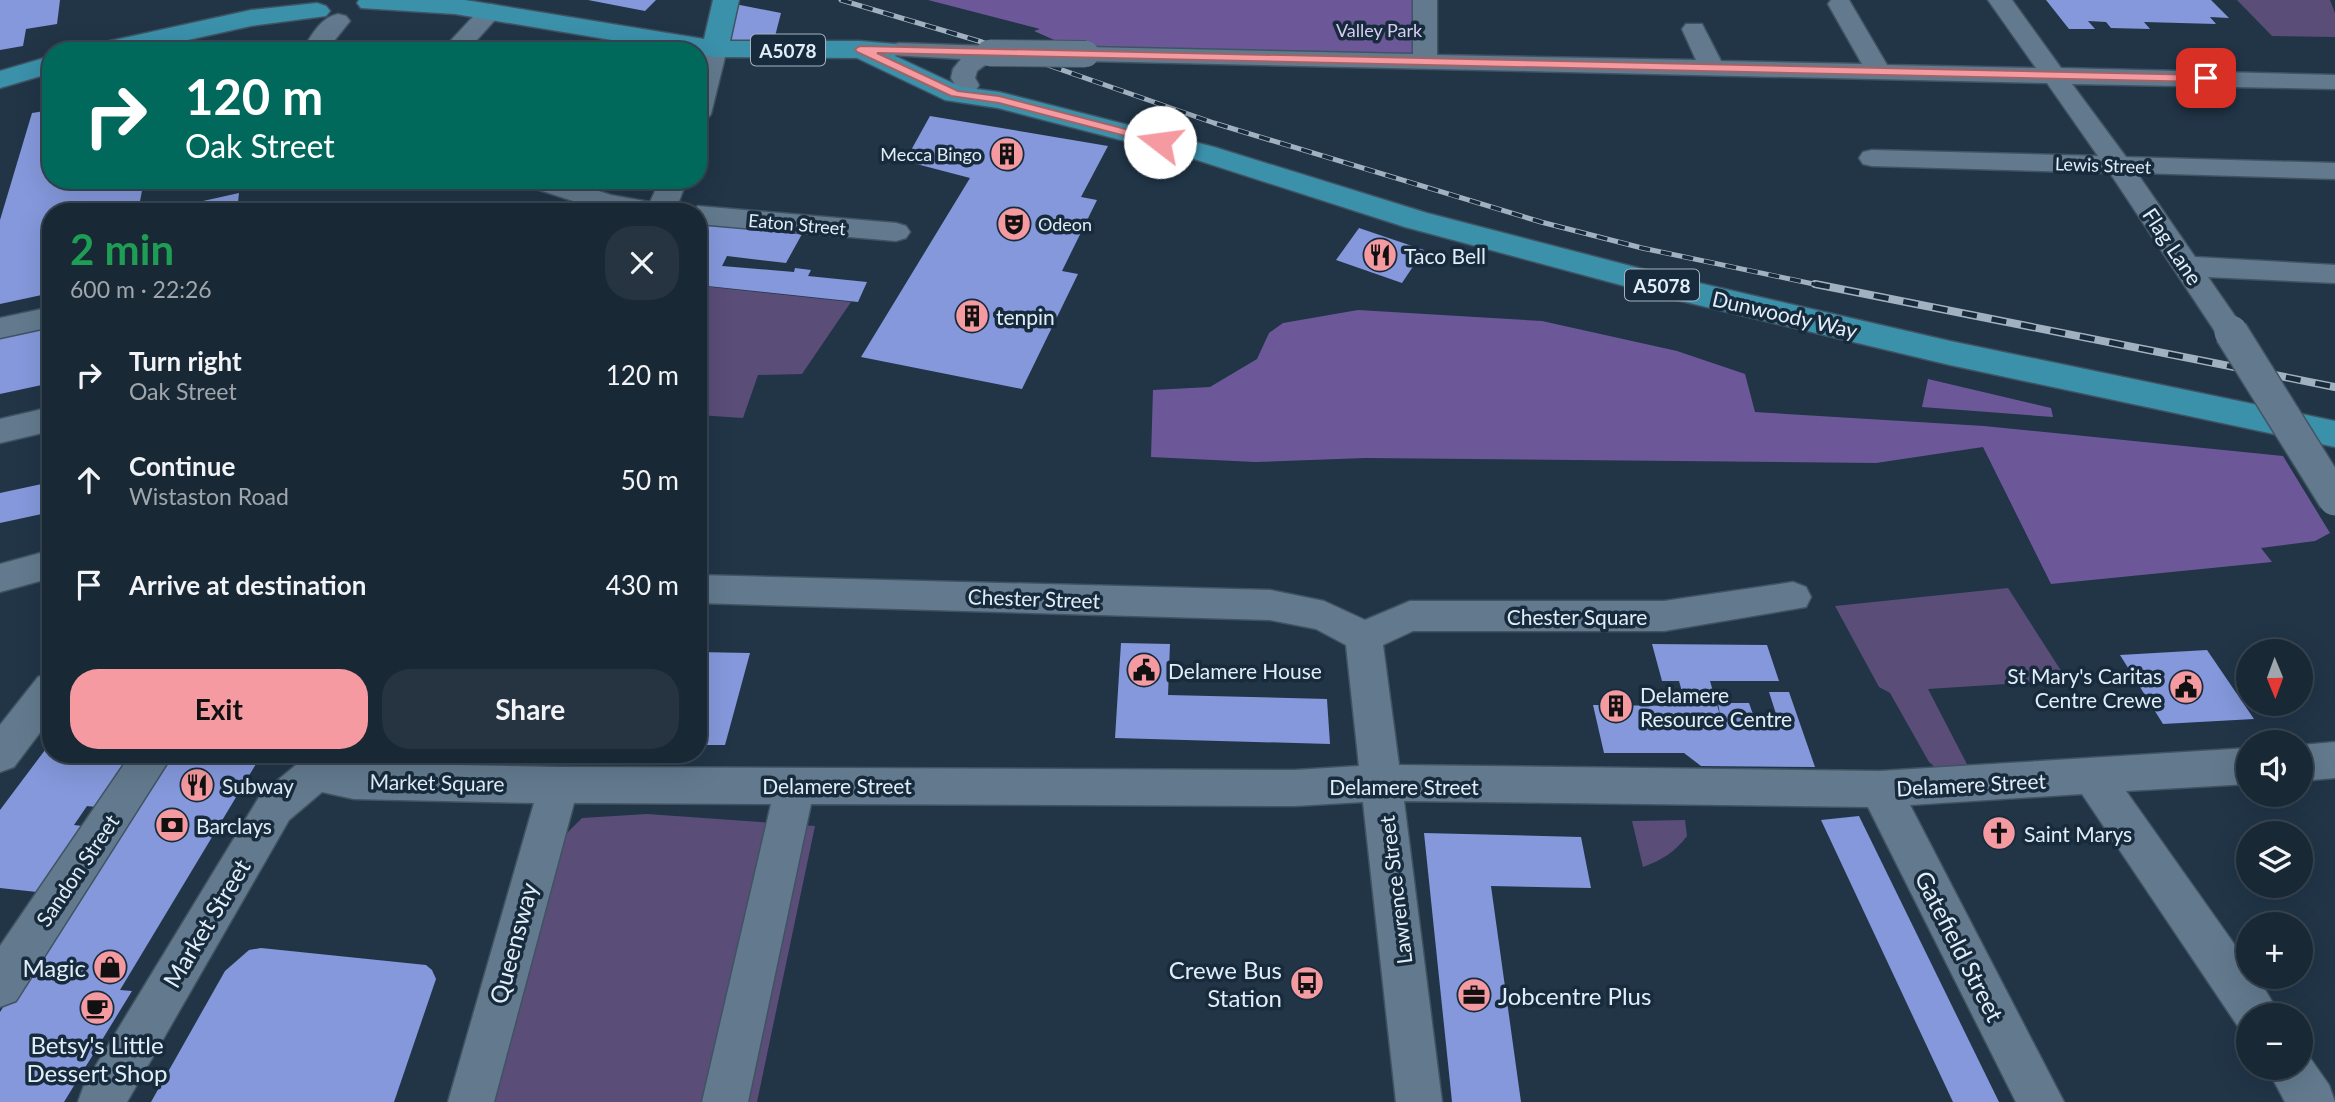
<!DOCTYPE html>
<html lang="en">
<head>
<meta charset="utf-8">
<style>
	:root { --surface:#192835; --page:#263441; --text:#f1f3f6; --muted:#9fa6ad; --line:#374450; --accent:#f49aa0 }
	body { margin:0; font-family:Lato,sans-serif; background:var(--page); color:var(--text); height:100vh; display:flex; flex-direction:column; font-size:26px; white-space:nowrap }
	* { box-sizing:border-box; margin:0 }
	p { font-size:23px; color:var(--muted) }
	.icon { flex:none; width:38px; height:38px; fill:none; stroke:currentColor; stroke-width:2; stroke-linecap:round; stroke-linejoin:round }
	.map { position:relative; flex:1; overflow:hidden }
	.side { position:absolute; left:42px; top:203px; width:665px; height:560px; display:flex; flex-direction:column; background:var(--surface); border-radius:28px; box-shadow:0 7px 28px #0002,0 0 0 2px var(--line) }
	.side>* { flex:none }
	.hud { position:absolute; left:42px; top:42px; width:665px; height:147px; border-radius:28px; box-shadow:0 7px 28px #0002,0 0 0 2px var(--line); background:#00695c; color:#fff; overflow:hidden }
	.needle { width:46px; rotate:179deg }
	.fabs { position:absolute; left:2236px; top:639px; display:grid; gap:14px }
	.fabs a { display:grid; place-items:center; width:77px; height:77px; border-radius:50%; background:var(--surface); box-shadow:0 7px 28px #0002,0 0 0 2px var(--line); font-size:35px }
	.pin { position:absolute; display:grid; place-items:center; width:60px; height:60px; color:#fff; margin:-30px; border-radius:14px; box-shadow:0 4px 10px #0006 }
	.me { position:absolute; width:77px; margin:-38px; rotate:285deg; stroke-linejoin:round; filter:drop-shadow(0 0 5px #0008) }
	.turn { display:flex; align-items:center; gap:24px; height:147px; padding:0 28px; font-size:32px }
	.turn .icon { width:91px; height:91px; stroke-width:2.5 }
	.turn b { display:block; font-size:49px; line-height:60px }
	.round { display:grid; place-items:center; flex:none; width:74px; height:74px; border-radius:28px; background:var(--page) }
	.summary { display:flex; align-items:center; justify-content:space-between; height:119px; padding:0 28px }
	h1 { font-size:42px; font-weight:700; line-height:52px; color:#1e9e55 }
	.cta { display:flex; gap:14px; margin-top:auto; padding:14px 28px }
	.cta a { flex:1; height:80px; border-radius:28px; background:var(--accent); color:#111; font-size:28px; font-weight:700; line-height:80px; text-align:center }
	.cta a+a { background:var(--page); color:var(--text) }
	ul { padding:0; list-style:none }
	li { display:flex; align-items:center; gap:21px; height:105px; padding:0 28px }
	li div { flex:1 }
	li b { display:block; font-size:26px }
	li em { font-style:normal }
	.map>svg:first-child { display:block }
	.green { fill:#5a4d78 }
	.forest { fill:#6c5898 }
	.building { fill:#8498db }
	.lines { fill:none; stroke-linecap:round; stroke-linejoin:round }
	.minor-casing { stroke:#405362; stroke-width:3 }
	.major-casing { stroke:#405362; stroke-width:3 }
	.minor { fill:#637a8e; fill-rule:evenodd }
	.major { fill:#3b90aa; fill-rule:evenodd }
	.rail-far1-casing { stroke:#a2b1bf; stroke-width:5 }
	.rail-casing { stroke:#a2b1bf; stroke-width:8 }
	.rail-far1 { stroke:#172b3c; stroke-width:3.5; stroke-dasharray:11; stroke-linecap:butt }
	.rail { stroke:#172b3c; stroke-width:5; stroke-dasharray:15; stroke-linecap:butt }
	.minor-bridge-far1-casing { stroke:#405362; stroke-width:28; stroke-linecap:butt }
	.minor-bridge-casing { stroke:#405362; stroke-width:36; stroke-linecap:butt }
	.minor-bridge-far1 { stroke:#637a8e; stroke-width:26 }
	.minor-bridge { stroke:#637a8e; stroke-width:33 }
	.route { fill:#f49aa0; stroke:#9f6468; stroke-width:2 }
	.labels { text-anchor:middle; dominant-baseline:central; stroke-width:7; stroke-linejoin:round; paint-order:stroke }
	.far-park-label { font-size:18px; fill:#d7cdf3; stroke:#172b3c }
	.far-poi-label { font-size:18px; fill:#e1eef9; stroke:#172b3c; text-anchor:end }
	.far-street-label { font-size:18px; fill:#e1eef9; stroke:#172b3c }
	.shield { fill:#172b3c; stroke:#a4b4c0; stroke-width:2 }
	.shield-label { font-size:19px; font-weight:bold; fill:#e1eef9 }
	.street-label { font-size:21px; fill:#e1eef9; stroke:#172b3c }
	.poi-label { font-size:21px; fill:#e1eef9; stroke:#172b3c; text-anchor:start }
	.near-street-label { font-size:24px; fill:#e1eef9; stroke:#172b3c }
	.near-poi-label { font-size:24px; fill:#e1eef9; stroke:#172b3c; text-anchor:end }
</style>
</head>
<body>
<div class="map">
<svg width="2335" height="1102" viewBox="0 0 2335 1102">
	<rect width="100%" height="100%" fill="#213547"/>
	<!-- green -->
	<g class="green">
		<polygon points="2237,0 2330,0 2335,13 2335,37 2272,36"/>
		<polygon points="698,285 702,286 851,302 802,374 758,375 743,418 698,415"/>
		<polygon points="2008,588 2067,680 1928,689 1970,770 1943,774 1929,762 1890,693 1879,687 1835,606"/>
		<polygon points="647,814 815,826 757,1102 483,1102 563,837 582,818"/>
		<path d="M1685,820L1687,836C1675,852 1662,860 1643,867L1632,821Z"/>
	</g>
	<!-- forest -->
	<g class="forest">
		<polygon points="928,0 1425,0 1425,63 1086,54 1034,31 1040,29"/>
		<polygon points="1358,310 1542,321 1677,351 1745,374 1755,412 1984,426 2283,456 2330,533 2315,541 2261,548 2272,562 2051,584 1983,447 1876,463 1365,458 1255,462 1151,457 1153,390 1210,387 1257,359 1269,333 1283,323"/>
		<polygon points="1928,379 2051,408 2053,417 1922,407"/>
	</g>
	<!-- building -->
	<g class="building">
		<polygon points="0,0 60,0 57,24 26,29 23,46 0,50"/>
		<polygon points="588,0 656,0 645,11"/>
		<polygon points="2046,0 2211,0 2229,18 2210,17 2216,24 2144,22 2150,29 2111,28 2106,22 2088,21 2095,29 2069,29"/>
		<polygon points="735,4 781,13 773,44 727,43"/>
		<polygon points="635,41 679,51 628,51"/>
		<polygon points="51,110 51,180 144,180 138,212 51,212 51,293 0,304 0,220 32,113"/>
		<polygon points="930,116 1108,146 1081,197 1097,200 1062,271 1078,274 1022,389 861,357 970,178 905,161"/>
		<polygon points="239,193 237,212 158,212 158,211"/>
		<polygon points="698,222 802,234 786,263 727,256 722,266 794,272 795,268 811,270 808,276 867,282 858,302 698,285"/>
		<polygon points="1359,228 1424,250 1402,283 1336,260"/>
		<polygon points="51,324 51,383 0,394 0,335"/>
		<polygon points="51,482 51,512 0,523 0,493"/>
		<polygon points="1121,643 1170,644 1168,695 1327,699 1330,744 1115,738"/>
		<polygon points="1652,644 1767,645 1779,681 1710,681 1720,715 1718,703 1749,703 1755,720 1778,720 1769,692 1789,692 1815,767 1701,766 1684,753 1604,753 1593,705 1686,706 1679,681 1662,681"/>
		<polygon points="2207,650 2254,719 2163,724 2120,655"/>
		<polygon points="698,652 750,653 725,745 698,745"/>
		<polygon points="51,742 51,754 142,754 105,808 87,806 74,825 91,827 46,893 0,888 0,810"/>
		<polygon points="172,754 262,754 120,990 132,991 64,1102 0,1102 0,1012"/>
		<polygon points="1859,816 1999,1102 1953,1102 1821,820"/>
		<polygon points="1424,833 1581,837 1591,888 1491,886 1521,1102 1452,1102"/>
		<polygon points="261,948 426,965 432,970 436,979 394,1102 151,1102 225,971 249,950"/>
	</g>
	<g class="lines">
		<!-- minor casing -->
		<g class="minor-casing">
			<g id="minor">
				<polygon points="1413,0 1437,0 1437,55 1696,60 1682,29 1686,24 1702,24 1721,61 1862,64 1828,4 1831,0 1849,0 1887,65 2036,68 1988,0 2012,0 2061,68 2335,75 2335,89 2072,84 2126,157 2335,163 2335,179 2137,173 2195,257 2335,265 2335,283 2208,277 2246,332 2242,339 2231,342 2220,339 2110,173 1872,166 1863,164 1859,158 1863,152 1872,150 2098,156 2047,83 1086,61 1077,59 1074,54 1077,49 1086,47 1413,54"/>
				<polygon points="491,4 499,6 503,11 467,51 441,51 483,6"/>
				<path d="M338,14L346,16L350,21L326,51H302C311,36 320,18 338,14Z"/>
				<path d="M715,42L724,44L727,49L711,114L707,119L698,122C698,98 692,64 706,44Z"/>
				<polygon points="899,43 989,46 998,48 1001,53 977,71 975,78 979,85 976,90 958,90 951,78 953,69 961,59 890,55 887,50 890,45"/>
				<polygon points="524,180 565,180 611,195 650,202 660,180 687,180 675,212 607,212 527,186"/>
				<polygon points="698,206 896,223 906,226 910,232 906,238 896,241 698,224 698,212 686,212"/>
				<polygon points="51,307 51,327 0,338 0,318"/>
				<polygon points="51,407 51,431 0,443 0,419"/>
				<polygon points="51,550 51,578 0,592 0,564"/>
				<polygon points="698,575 1270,590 1324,601 1365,620 1410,601 1664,601 1793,582 1806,587 1811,597 1806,607 1664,631 1413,631 1383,645 1399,765 1880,771 2249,748 2249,784 2126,791 2249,965 2249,976 2257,976 2280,1015 2249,1015 2249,1034 2241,1031 2082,794 1910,805 2064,1102 2016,1102 1868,807 1404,801 1442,1102 1396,1102 1363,802 1295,806 811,804 748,1102 702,1102 771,804 574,803 494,1102 448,1102 534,803 354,799 322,792 289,820 127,1102 78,1102 84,1085 261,794 302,760 316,755 354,763 559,767 1295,770 1359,766 1346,645 1316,629 1270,620 698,603"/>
				<polygon points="51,672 51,718 14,767 0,772 0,725 38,677"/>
				<polygon points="2335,742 2335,778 2301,781 2301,745"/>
				<polygon points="131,754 173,754 16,1001 0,1007 0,946"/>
				<polygon points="2301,1050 2306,1052 2329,1085 2335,1102 2285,1102 2267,1068 2301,1068"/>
			</g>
		</g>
		<!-- major casing -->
		<g class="major-casing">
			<g id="major">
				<polygon points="359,0 465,0 704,39 713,0 739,0 730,41 860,41 895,44 899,50 895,56 961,87 999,92 1214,147 1427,213 1673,277 1950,341 2335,421 2335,447 1950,365 1673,299 1405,227 1194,159 998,108 945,100 857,58 715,57 698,54 698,51 678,51 455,14 361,8 357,3"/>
				<polygon points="317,3 326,6 330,11 326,16 251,26 138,51 88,51 92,45 101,43 251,10"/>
				<polygon points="51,56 51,73 0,88 0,71"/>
			</g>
		</g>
		<!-- minor -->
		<use href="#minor" class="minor"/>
		<!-- major -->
		<use href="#major" class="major"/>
		<!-- rail-far1 casing -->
		<g class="rail-far1-casing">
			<polyline id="rail-far1" points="841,0 982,42 1214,123 1541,222 1642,248 1823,286"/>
		</g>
		<!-- rail casing -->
		<g class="rail-casing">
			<polyline id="rail" points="1815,284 2335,387"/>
		</g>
		<!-- rail-far1 -->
		<use href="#rail-far1" class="rail-far1"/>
		<!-- rail -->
		<use href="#rail" class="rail"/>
		<!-- minor-bridge-far1 casing -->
		<g class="minor-bridge-far1-casing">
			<polyline id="minor-bridge-far1" points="989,53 1086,54"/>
		</g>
		<!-- minor-bridge casing -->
		<g class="minor-bridge-casing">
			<polyline id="minor-bridge" points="2231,332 2335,499"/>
		</g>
		<!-- minor-bridge-far1 -->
		<use href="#minor-bridge-far1" class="minor-bridge-far1"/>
		<!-- minor-bridge -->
		<use href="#minor-bridge" class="minor-bridge"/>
	</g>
	<!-- route -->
	<polygon class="route" points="860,46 2206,75 2212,78 2206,82 877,53 958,91 999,96 1164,139 1164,144 1160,145 999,103 951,96 857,52 855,49"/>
	<!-- icons -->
	<defs>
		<g id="building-disc" transform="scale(1.75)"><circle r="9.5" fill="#f49aa0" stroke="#172b3c"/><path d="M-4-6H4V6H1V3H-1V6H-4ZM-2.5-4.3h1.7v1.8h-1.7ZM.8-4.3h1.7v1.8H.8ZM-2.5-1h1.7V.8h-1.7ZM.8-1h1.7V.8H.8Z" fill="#111"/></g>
		<g id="theatre-disc" transform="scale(1.75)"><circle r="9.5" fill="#f49aa0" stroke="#172b3c"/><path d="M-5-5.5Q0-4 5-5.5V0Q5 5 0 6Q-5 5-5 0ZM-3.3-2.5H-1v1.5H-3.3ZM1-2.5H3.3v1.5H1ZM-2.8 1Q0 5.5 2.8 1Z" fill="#111"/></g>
		<g id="restaurant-disc" transform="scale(1.75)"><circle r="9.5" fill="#f49aa0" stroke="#172b3c"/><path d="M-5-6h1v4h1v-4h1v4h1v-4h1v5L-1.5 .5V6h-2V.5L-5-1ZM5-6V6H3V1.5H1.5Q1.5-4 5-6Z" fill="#111"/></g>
		<g id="civic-disc" transform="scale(1.75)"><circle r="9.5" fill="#f49aa0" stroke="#172b3c"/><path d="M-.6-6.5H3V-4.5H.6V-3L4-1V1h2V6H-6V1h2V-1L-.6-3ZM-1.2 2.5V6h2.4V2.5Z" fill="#111"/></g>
		<g id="bank-disc" transform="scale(1.75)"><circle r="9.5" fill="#f49aa0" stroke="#172b3c"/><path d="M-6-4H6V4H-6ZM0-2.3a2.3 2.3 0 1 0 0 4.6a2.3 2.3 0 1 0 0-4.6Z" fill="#111"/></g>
		<g id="church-disc" transform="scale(1.75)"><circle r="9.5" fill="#f49aa0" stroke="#172b3c"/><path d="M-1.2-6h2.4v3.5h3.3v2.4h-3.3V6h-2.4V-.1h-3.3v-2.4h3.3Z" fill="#111"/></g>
		<g id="shop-disc" transform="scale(1.75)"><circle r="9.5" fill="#f49aa0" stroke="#172b3c"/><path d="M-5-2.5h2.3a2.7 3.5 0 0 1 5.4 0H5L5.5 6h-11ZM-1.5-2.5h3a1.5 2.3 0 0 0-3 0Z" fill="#111"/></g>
		<g id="bus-disc" transform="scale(1.75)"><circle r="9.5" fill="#f49aa0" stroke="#172b3c"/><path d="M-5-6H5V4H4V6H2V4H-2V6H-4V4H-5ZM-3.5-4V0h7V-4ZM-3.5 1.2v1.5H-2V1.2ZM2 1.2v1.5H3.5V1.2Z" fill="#111"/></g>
		<g id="office-disc" transform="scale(1.75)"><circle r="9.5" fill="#f49aa0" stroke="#172b3c"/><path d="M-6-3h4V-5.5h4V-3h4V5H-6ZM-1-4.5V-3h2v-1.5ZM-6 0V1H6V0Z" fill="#111"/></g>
		<g id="cafe-disc" transform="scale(1.75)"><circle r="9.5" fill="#f49aa0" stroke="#172b3c"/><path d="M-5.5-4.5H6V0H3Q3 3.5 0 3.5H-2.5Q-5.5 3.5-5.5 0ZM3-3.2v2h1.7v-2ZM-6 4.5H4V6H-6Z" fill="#111"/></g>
	</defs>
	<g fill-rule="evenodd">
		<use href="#building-disc" x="1007" y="154"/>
		<use href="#theatre-disc" x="1014" y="224"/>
		<use href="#restaurant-disc" x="1380" y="255"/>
		<use href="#building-disc" x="972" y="316"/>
		<use href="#civic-disc" x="1144" y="670"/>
		<use href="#civic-disc" x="2186" y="687"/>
		<use href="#building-disc" x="1616" y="706"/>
		<use href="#restaurant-disc" x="197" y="785"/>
		<use href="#bank-disc" x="172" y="825"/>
		<use href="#church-disc" x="1999" y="833"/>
		<use href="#shop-disc" x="110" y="967"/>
		<use href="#bus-disc" x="1307" y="983"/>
		<use href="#office-disc" x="1474" y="995"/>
		<use href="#cafe-disc" x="97" y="1008"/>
	</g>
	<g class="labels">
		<!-- far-park labels -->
		<g class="far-park-label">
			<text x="1379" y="30">Valley Park</text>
		</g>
		<!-- far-poi labels -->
		<g class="far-poi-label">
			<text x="982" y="154">Mecca Bingo</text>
			<text x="1038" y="224" text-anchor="start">Odeon</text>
		</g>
		<!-- far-street labels -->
		<g class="far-street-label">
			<text transform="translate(2103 165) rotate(2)">Lewis Street</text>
			<text transform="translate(797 224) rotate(5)">Eaton Street</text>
		</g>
		<!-- shield labels -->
		<g class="shield">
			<rect x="751" y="34.5" width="74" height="31" rx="5"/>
			<rect x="1625" y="269.5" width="74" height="31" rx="5"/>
		</g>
		<g class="shield-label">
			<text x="788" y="50">A5078</text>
			<text x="1662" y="285">A5078</text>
		</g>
		<!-- street labels -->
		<g class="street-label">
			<text transform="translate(2173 246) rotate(56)">Flag Lane</text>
			<text transform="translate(1785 314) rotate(13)">Dunwoody Way</text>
			<text transform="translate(1034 598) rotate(2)">Chester Street</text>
			<text x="1577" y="616">Chester Square</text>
			<text transform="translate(437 782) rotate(1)">Market Square</text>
			<text transform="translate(1971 784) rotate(-3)">Delamere Street</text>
			<text x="837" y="785">Delamere Street</text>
			<text x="1404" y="786">Delamere Street</text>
			<text transform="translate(77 870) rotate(-56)">Sandon Street</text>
			<text transform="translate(1395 890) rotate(-97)">Lawrence Street</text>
		</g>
		<!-- poi labels -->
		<g class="poi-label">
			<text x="1404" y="255">Taco Bell</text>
			<text x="996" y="316">tenpin</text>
			<text x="1168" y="670">Delamere House</text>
			<text x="2162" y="675" text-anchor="end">St Mary's Caritas<tspan x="2162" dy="24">Centre Crewe</tspan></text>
			<text x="1640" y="694">Delamere<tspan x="1640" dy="24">Resource Centre</tspan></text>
			<text x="222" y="785">Subway</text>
			<text x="196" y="825">Barclays</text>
			<text x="2024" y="833">Saint Marys</text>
		</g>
		<!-- near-street labels -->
		<g class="near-street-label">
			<text transform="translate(206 923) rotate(-59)">Market Street</text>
			<text transform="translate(513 943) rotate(-75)">Queensway</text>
			<text transform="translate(1960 946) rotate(63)">Gatefield Street</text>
		</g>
		<!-- near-poi labels -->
		<g class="near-poi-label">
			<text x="86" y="967">Magic</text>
			<text x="1282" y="969">Crewe Bus<tspan x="1282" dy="28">Station</tspan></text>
			<text x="1498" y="995" text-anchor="start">Jobcentre Plus</text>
			<text x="97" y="1044" text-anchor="middle">Betsy's Little<tspan x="97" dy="28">Dessert Shop</tspan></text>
		</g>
	</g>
</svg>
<div class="fabs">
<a><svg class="needle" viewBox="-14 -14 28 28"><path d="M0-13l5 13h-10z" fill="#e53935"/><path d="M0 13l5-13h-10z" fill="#9fa6ad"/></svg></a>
<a><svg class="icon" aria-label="sound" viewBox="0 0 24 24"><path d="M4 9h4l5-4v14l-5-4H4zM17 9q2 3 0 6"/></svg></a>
<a><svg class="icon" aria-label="layers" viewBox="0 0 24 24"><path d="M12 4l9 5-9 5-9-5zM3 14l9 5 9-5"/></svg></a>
<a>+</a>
<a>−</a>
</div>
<div class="pin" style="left:2206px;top:78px;background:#d93025"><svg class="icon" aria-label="arrive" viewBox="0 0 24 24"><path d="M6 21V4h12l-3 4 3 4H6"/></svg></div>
<svg class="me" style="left:1160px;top:142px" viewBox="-20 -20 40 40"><circle r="19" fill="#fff"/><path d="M0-13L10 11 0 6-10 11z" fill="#f49aa0"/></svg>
<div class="hud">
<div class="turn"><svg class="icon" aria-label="right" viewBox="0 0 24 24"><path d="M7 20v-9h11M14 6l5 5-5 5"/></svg><div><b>120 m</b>Oak Street</div></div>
</div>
<section class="side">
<div class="summary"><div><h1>2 min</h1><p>600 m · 22:26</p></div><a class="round"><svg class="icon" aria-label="close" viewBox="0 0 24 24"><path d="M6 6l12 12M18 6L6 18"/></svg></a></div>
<ul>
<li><svg class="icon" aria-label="right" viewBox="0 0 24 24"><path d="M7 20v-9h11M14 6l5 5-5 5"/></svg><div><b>Turn right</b><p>Oak Street</p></div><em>120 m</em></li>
<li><svg class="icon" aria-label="ahead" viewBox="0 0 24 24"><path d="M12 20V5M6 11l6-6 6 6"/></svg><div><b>Continue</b><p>Wistaston Road</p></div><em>50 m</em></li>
<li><svg class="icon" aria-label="arrive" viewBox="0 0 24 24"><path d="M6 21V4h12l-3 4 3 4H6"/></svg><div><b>Arrive at destination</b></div><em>430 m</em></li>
</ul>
<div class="cta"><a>Exit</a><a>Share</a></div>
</section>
</div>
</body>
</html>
